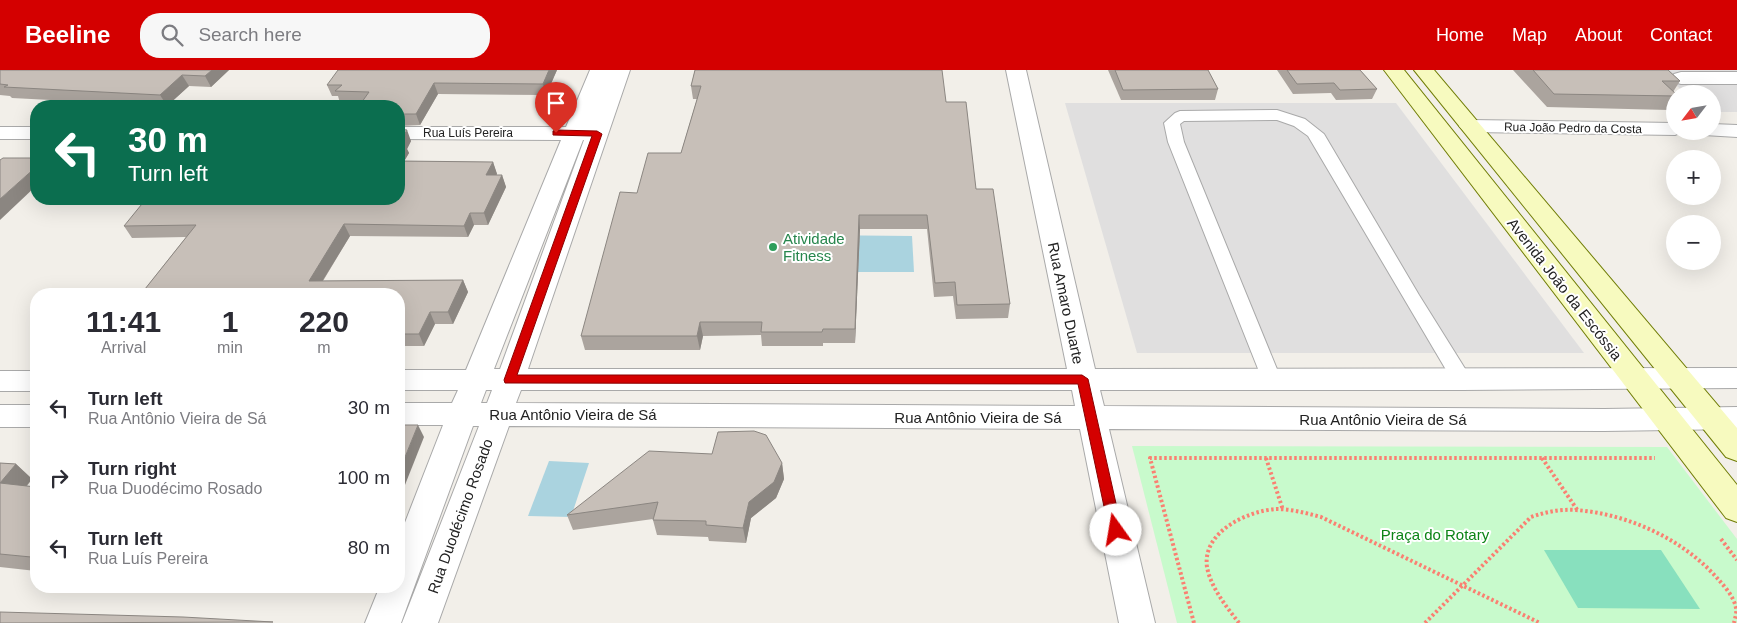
<!DOCTYPE html>
<html lang="en">
<head>
<meta charset="utf-8">
<style>
	:root { --surface:#fff; --page:#f7f7f7; --text:#2b2b33; --muted:#7c7c81; --accent:#d40000 }
	body { margin:0; font-family:Arial,sans-serif; background:var(--page); color:var(--text); height:100vh; display:flex; flex-direction:column; font-size:19px; white-space:nowrap }
	* { box-sizing:border-box; margin:0 }
	p { font-size:16px; color:var(--muted) }
	.icon { flex:none; width:28px; height:28px; fill:none; stroke:currentColor; stroke-width:2; stroke-linecap:round; stroke-linejoin:round }
	.map { position:relative; flex:1; overflow:hidden }
	.drawer { position:absolute; left:30px; top:218px; width:375px; height:305px; display:flex; flex-direction:column; background:var(--surface); border-radius:20px; box-shadow:0 5px 20px #0002 }
	.drawer>* { flex:none }
	.top-card { position:absolute; left:30px; top:30px; width:375px; height:105px; border-radius:20px; box-shadow:0 5px 20px #0002; background:#0b6e4f; color:#fff; overflow:hidden }
	.needle { width:32px; rotate:239deg }
	.buttons { position:absolute; left:1666px; top:15px; display:grid; gap:10px }
	.buttons a { display:grid; place-items:center; width:55px; height:55px; border-radius:50%; background:var(--surface); box-shadow:0 5px 20px #0002; font-size:25px }
	.pin { position:absolute; display:grid; place-items:center; width:42px; height:42px; color:#fff; margin:-51px -21px; border-radius:50% 50% 50% 0; rotate:-45deg; box-shadow:0 0 5px #0007 }
	.pin .icon { rotate:45deg }
	.me { position:absolute; width:55px; margin:-28px; rotate:347deg; stroke-linejoin:round; filter:drop-shadow(0 0 4px #0008) }
	.turn { display:flex; align-items:center; gap:18px; height:105px; padding:0 15px; font-size:22px }
	.turn .icon { width:65px; height:65px; stroke-width:2.5 }
	.turn b { display:block; font-size:35px; line-height:42px }
	.eta { display:flex; justify-content:space-evenly; align-items:center; height:85px; text-align:center }
	.eta b { font-size:30px; font-weight:600; line-height:35px }
	ul { padding:0; list-style:none }
	li { display:flex; align-items:center; gap:15px; height:70px; padding:0 15px }
	li div { flex:1 }
	li b { display:block; font-size:19px }
	li em { font-style:normal }
	header { display:flex; align-items:center; gap:30px; box-sizing:border-box; height:70px; padding:0 25px; background:var(--accent); color:#fff }
	header strong { font-size:24px }
	nav { display:flex; gap:28px; margin-inline-start:auto; font-size:18px }
	.search { width:350px; height:45px; background:var(--page); display:flex; align-items:center; gap:12px; box-sizing:border-box; padding:0 18px; border-radius:20px; color:var(--muted); font-size:19px }
	.map>svg:first-child { display:block }
	.residential { fill:#e0dfdf }
	.park { fill:#c8facc }
	.pitch { fill:#88e0be }
	.water { fill:#aad3df }
	.lines { fill:none; stroke-linecap:round; stroke-linejoin:round }
	.service-casing { stroke:#a9a9a9; stroke-width:2 }
	.minor-casing { stroke:#a9a9a9; stroke-width:2 }
	.secondary-casing { stroke:#707d05; stroke-width:2 }
	.path { stroke:#fa8072; stroke-width:4; stroke-dasharray:2.5 2.5; stroke-linecap:butt }
	.service { fill:#fff; fill-rule:evenodd }
	.minor { fill:#fff; fill-rule:evenodd }
	.secondary { fill:#f7fabf; fill-rule:evenodd }
	.wall { fill:#aba49e }
	.shaded-wall { fill:#8b8681 }
	.building { fill:#c7bfb8; stroke:#8b8681 }
	.route { fill:#d40000; stroke:#8a0000 }
	.leisure-dot { fill:#2e9e5b; stroke:#fff; stroke-width:2 }
	.labels { text-anchor:middle; dominant-baseline:central; stroke-width:4; stroke-linejoin:round; paint-order:stroke }
	.far-street-label { font-size:12px; fill:#222; stroke:#fff }
	.leisure-label { font-size:15px; fill:#27864d; stroke:#fff; text-anchor:start }
	.street-label { font-size:15px; fill:#222; stroke:#fff }
	.park-label { font-size:15px; fill:#0c8416; stroke:#fff }
</style>
</head>
<body>
<header>
<strong>Beeline</strong>
<div class="search"><svg class="icon" aria-label="search" viewBox="0 0 24 24"><circle cx="10" cy="10" r="6"/><path d="M15 15l6 6"/></svg>Search here</div>
<nav><a>Home</a><a>Map</a><a>About</a><a>Contact</a></nav>
</header>
<div class="map">
<svg width="1737" height="553" viewBox="0 0 1737 553">
	<rect width="100%" height="100%" fill="#f2efe9"/>
	<!-- residential -->
	<g class="residential">
		<polygon points="1659,0 1737,0 1737,42 1713,42 1712,24 1686,24"/>
		<polygon points="1065,33 1396,33 1584,283 1137,283"/>
	</g>
	<!-- park -->
	<polygon class="park" points="1132,376 1667,377 1737,469 1737,553 1177,553"/>
	<!-- pitch -->
	<polygon class="pitch" points="1544,480 1661,480 1700,539 1578,538"/>
	<!-- water -->
	<g class="water">
		<polygon points="812,165 912,166 914,202 810,202"/>
		<polygon points="549,391 589,393 571,447 528,446"/>
	</g>
	<g class="lines">
		<!-- service casing -->
		<g class="service-casing">
			<polygon id="service" points="1277,40 1305,49 1324,64 1419,225 1469,305 1472,310 1469,315 1462,318 1455,315 1308,66 1294,56 1277,50 1184,51 1180,54 1184,72 1281,309 1278,314 1271,317 1264,314 1168,72 1164,53 1175,43 1180,41"/>
		</g>
		<!-- minor casing -->
		<g class="minor-casing">
			<g id="minor">
				<path d="M590,0H610L588,58L610,0H630L528,299H1067L1006,0H1026L1095,299L1737,298V318L1462,320H1100L1104,336L1604,339L1737,337V359L1604,361L1109,359L1155,553H1119L1080,359L509,356L438,553H402L479,356H473L401,553H365L380,516H399V468L443,355H399V333H452L458,320H399V300H466L561,70L399,69V57H566ZM583,70H584L500,299H494ZM486,320H492L487,333H481ZM521,320H1072L1075,336L516,333Z"/>
				<polygon points="1681,2 1737,2 1737,14 1681,14 1674,12 1671,8 1674,4"/>
				<polygon points="1470,50 1675,53 1675,61 1684,61 1675,65 1470,62 1463,60 1459,56 1463,52"/>
				<polygon points="1712,54 1737,55 1737,67 1704,65 1702,61 1712,61"/>
				<rect x="0" y="57" width="36" height="12"/>
				<rect x="0" y="301" width="36" height="20"/>
				<rect x="0" y="335" width="36" height="22"/>
			</g>
		</g>
		<!-- secondary casing -->
		<g class="secondary-casing">
			<g id="secondary">
				<polygon points="1384,0 1404,0 1737,415 1737,452 1726,448"/>
				<polygon points="1414,0 1434,0 1737,358 1737,391 1726,387"/>
			</g>
		</g>
		<!-- path -->
		<g class="path">
			<polyline points="1266,388 1283,440"/>
			<polyline points="1542,388 1578,441"/>
			<polyline points="1721,469 1737,490"/>
			<polyline points="1194,553 1150,388 1655,388"/>
			<path d="M1239,553C1226,536 1211,518 1207,497C1202,462 1247,441 1276,439C1291,439 1306,443 1321,447L1540,553"/>
			<path d="M1425,553L1531,447C1546,442 1559,439 1576,440C1628,444 1683,469 1718,509C1725,517 1734,527 1736,538C1737,543 1735,548 1734,553"/>
		</g>
		<!-- service -->
		<use href="#service" class="service"/>
		<!-- minor -->
		<use href="#minor" class="minor"/>
		<!-- secondary -->
		<use href="#secondary" class="secondary"/>
	</g>
	<!-- wall -->
	<g class="wall">
		<polygon points="0,0 229,0 211,17 189,16 167,36 12,28 10,26 0,25"/>
		<polygon points="557,0 546,25 438,24 420,55 399,56 399,36 361,33 340,33 338,26 332,26 327,15"/>
		<polygon points="695,0 946,32 976,119 1010,234 1008,248 956,249 953,226 934,227 927,159 860,159 855,273 823,273 823,276 762,276 761,265 703,266 700,280 585,280 581,266 637,123 681,83 697,29 693,29 691,16"/>
		<polygon points="1108,0 1208,0 1218,19 1215,30 1121,30"/>
		<polygon points="1277,0 1360,0 1377,19 1372,29 1336,30 1331,23 1293,24"/>
		<polygon points="1513,0 1668,0 1680,11 1673,22 1675,24 1675,30 1669,40 1547,37"/>
		<polygon points="399,59 411,71 407,79 409,83 404,91 493,92 497,104 496,105 502,105 506,117 488,155 474,155 468,167 350,166 323,211 463,210 468,222 453,254 435,254 424,276 399,276 399,224 141,224 186,167 132,168 124,156 399,129"/>
		<polygon points="0,393 16,394 32,409 27,416 36,417 36,501 0,497"/>
		<polygon points="782,393 784,409 776,428 751,448 746,473 709,471 708,467 657,465 653,450 653,449 573,460 567,445"/>
	</g>
	<!-- shaded-wall -->
	<g class="shaded-wall">
		<polygon points="212,0 229,0 211,17 205,6"/>
		<polygon points="549,0 557,0 546,25 543,14"/>
		<polygon points="182,5 189,16 167,36 160,25"/>
		<polygon points="434,13 438,24 420,55 416,44"/>
		<polygon points="407,60 411,71 407,79 409,83 399,100 399,80 400,72"/>
		<polygon points="493,92 497,104 490,117 486,105"/>
		<polygon points="36,97 36,116 0,150 0,129"/>
		<polygon points="502,105 506,117 488,155 484,143"/>
		<polygon points="470,143 474,155 468,167 464,156"/>
		<polygon points="859,145 860,159 855,273 855,259"/>
		<polygon points="344,154 350,166 315,223 309,211"/>
		<polygon points="463,210 468,222 453,254 448,242"/>
		<polygon points="430,242 435,254 424,276 419,264"/>
		<polygon points="700,252 703,266 700,280 697,266"/>
		<polygon points="418,355 424,367 399,430 399,402"/>
		<polygon points="782,393 784,409 776,428 751,448 746,473 743,458 749,432"/>
		<polygon points="16,394 32,409 16,428 0,413"/>
		<polygon points="36,481 36,491 31,487"/>
	</g>
	<!-- building -->
	<g class="building">
		<polygon points="0,0 212,0 205,6 182,5 160,25 4,17 8,15 0,14"/>
		<polygon points="338,0 549,0 543,14 434,13 416,44 399,44 399,36 359,36 369,22 335,21 342,15 327,15"/>
		<polygon points="695,0 942,0 946,32 966,32 976,119 993,119 1010,234 957,235 955,212 935,213 927,145 859,145 855,259 823,259 822,262 761,262 762,252 700,252 697,266 581,266 620,122 637,123 648,83 681,83 701,16 691,16"/>
		<polygon points="1115,0 1208,0 1218,19 1123,20"/>
		<polygon points="1287,0 1360,0 1377,19 1340,20 1334,13 1297,14"/>
		<polygon points="1533,0 1668,0 1680,11 1662,11 1676,24 1675,24 1675,26 1554,24"/>
		<polygon points="399,59 407,60 400,72 404,72 399,80"/>
		<polygon points="3,88 36,88 36,97 0,129 0,90"/>
		<polygon points="399,91 493,92 486,105 502,105 484,143 470,143 464,156 344,154 309,211 463,210 448,242 430,242 419,264 399,264 399,224 141,224 196,155 124,156 146,129 399,129"/>
		<polygon points="399,355 418,355 399,402"/>
		<polygon points="754,361 766,365 782,393 774,412 749,432 743,458 706,455 706,451 653,450 658,432 567,445 649,381 712,384 718,362"/>
		<polygon points="0,393 16,394 0,413 36,417 36,481 31,487 0,484"/>
		<polygon points="0,542 183,547 273,552 0,553"/>
	</g>
	<!-- route -->
	<polygon class="route" points="556,60 597,61 602,64 517,305 1082,305 1088,309 1122,460 1120,464 1116,465 1111,464 1109,460 1078,314 505,313 504,310 592,66 553,65 553,61"/>
	<!-- markers -->
	<circle class="leisure-dot" cx="773" cy="177" r="5"/>
	<g class="labels">
		<!-- far-street labels -->
		<g class="far-street-label">
			<text transform="translate(1573 58) rotate(1)">Rua João Pedro da Costa</text>
			<text x="468" y="63">Rua Luís Pereira</text>
		</g>
		<!-- leisure labels -->
		<g class="leisure-label">
			<text x="783" y="168">Atividade<tspan x="783" dy="17">Fitness</tspan></text>
		</g>
		<!-- street labels -->
		<g class="street-label">
			<text transform="translate(1565 219) rotate(52)">Avenida João da Escóssia</text>
			<text transform="translate(1066 233) rotate(78)">Rua Amaro Duarte</text>
			<text x="573" y="344">Rua Antônio Vieira de Sá</text>
			<text x="978" y="347">Rua Antônio Vieira de Sá</text>
			<text x="1383" y="349">Rua Antônio Vieira de Sá</text>
			<text transform="translate(460 446) rotate(-70)">Rua Duodécimo Rosado</text>
		</g>
		<!-- park labels -->
		<g class="park-label">
			<text x="1435" y="464">Praça do Rotary</text>
		</g>
	</g>
</svg>
<div class="buttons">
<a><svg class="needle" viewBox="-14 -14 28 28"><path d="M0-13l5 13h-10z" fill="#e53935"/><path d="M0 13l5-13h-10z" fill="#7c7c81"/></svg></a>
<a>+</a>
<a>−</a>
</div>
<div class="pin" style="left:556px;top:63px;background:#d93025"><svg class="icon" aria-label="arrive" viewBox="0 0 24 24"><path d="M6 21V4h12l-3 4 3 4H6"/></svg></div>
<svg class="me" style="left:1116px;top:460px" viewBox="-20 -20 40 40"><circle r="19" fill="#fff"/><path d="M0-13L10 11 0 6-10 11z" fill="#d40000"/></svg>
<div class="top-card">
<div class="turn"><svg class="icon" aria-label="left" viewBox="0 0 24 24"><path d="M17 20v-9H6M10 6l-5 5 5 5"/></svg><div><b>30 m</b>Turn left</div></div>
</div>
<section class="drawer">
<div class="eta">
<div><b>11:41</b><p>Arrival</p></div>
<div><b>1</b><p>min</p></div>
<div><b>220</b><p>m</p></div>
</div>
<ul>
<li><svg class="icon" aria-label="left" viewBox="0 0 24 24"><path d="M17 20v-9H6M10 6l-5 5 5 5"/></svg><div><b>Turn left</b><p>Rua Antônio Vieira de Sá</p></div><em>30 m</em></li>
<li><svg class="icon" aria-label="right" viewBox="0 0 24 24"><path d="M7 20v-9h11M14 6l5 5-5 5"/></svg><div><b>Turn right</b><p>Rua Duodécimo Rosado</p></div><em>100 m</em></li>
<li><svg class="icon" aria-label="left" viewBox="0 0 24 24"><path d="M17 20v-9H6M10 6l-5 5 5 5"/></svg><div><b>Turn left</b><p>Rua Luís Pereira</p></div><em>80 m</em></li>
</ul>
</section>
</div>
</body>
</html>
